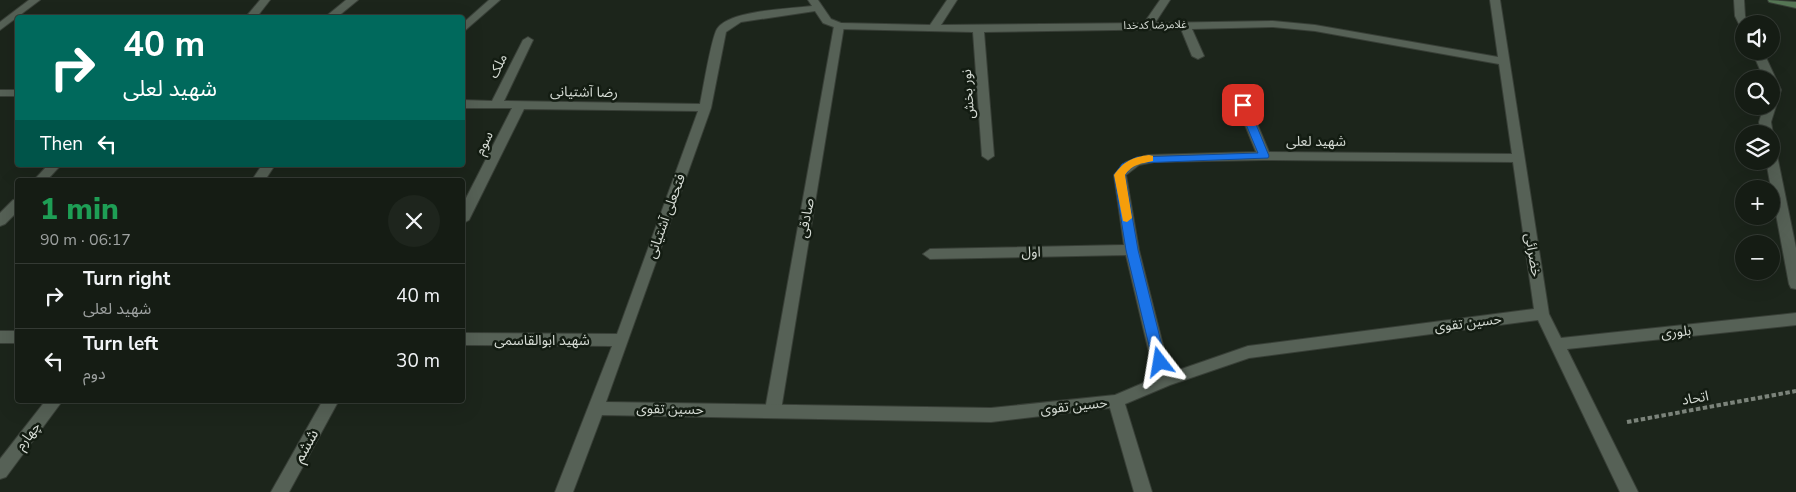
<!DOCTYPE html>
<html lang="en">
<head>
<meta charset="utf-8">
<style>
	:root { --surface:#151c14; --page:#1e251d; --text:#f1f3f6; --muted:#9da1a0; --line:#343a34 }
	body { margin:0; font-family:"Nunito Sans","Noto Sans Arabic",sans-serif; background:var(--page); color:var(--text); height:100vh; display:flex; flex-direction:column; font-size:19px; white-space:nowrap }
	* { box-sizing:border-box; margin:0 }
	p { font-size:16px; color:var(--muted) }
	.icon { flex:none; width:28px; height:28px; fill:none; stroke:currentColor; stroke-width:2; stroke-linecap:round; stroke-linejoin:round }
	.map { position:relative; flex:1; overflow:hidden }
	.details { position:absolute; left:15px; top:178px; width:450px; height:225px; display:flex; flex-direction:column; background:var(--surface); border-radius:5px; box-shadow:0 5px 20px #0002,0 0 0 1px var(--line) }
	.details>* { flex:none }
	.hud { position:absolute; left:15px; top:15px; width:450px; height:152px; border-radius:5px; box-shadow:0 5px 20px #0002,0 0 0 1px var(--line); background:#00695c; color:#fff; overflow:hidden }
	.fabs { position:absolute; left:1735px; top:15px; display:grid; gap:10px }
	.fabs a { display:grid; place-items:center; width:45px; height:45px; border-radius:50%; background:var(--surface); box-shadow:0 5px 20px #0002,0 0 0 1px var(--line); font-size:25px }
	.pin { position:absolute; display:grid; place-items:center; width:42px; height:42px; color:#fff; margin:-21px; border-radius:10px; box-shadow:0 2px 8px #0006 }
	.me { position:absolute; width:55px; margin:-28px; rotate:346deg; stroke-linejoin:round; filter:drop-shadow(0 0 4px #0008) }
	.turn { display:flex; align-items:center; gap:18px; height:105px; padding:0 25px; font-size:22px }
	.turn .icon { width:65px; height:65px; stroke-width:2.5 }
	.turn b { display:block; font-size:35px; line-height:42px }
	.then { display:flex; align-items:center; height:48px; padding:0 25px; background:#0003; gap:10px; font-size:19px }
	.round { display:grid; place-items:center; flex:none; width:52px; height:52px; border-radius:26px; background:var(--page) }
	.headline { display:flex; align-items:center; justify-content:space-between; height:85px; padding:0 25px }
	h1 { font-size:30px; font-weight:800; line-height:38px; color:#1e9e55 }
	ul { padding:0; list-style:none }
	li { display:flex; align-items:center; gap:15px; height:65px; padding:0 25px; border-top:1px solid var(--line) }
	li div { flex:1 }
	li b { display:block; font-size:19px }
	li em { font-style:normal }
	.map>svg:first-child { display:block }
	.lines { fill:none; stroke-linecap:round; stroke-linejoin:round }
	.service-casing { stroke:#383f37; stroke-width:2 }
	.minor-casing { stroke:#383f37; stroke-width:2 }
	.secondary-casing { stroke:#383f37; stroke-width:2 }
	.path { stroke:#7b837a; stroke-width:4; stroke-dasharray:4.5 2.5; stroke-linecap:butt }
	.service { fill:#566156; fill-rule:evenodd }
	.minor { fill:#566156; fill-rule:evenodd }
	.secondary { fill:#557554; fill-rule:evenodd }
	.route { fill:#1a73e8; stroke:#114b97 }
	.slow { fill:#f59e0b }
	.labels { text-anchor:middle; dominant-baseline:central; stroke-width:5; stroke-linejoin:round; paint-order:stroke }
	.far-street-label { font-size:11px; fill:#d5dbd4; stroke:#131c12 }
	.street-label { font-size:14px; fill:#d5dbd4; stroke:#131c12 }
	.near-street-label { font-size:16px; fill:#d5dbd4; stroke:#131c12 }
</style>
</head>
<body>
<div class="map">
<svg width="1796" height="492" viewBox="0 0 1796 492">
	<rect width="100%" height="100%" fill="#1c251b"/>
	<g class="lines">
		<!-- service casing -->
		<g class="service-casing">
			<polygon id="service" points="839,23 844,26 781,410 779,415 773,417 767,415 765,410 834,26"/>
		</g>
		<!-- minor casing -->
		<g class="minor-casing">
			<g id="minor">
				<polygon points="29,0 40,0 0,30 0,22"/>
				<polygon points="260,0 270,0 256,18 245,18"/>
				<polygon points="346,0 358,0 336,18 324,18"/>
				<polygon points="489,0 500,0 462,33 462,24"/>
				<path d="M808,0H818L831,19L841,23L930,25L947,0H957L941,25L1144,23L1160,0H1170L1155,23L1273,21L1315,25L1498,57L1490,0H1500L1549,314L1561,338L1796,313V325L1567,349L1638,492H1620L1538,320L1249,358L1170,385L1125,404L1152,492H1134L1110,408L991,422L602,415L573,492H555L612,346L462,345V333L617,334L698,111L524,109L469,220L462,224V206L512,108H462V100L492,101L523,40L528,37L533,40L504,101L700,104C703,90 711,39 717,29C729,10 789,9 812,6ZM815,11L823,23L839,29L973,32L982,156L988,160L994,156L984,32L1181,29L1192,56L1198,59L1204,56L1192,29L1273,27L1315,31L1499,64L1512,154L1269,152L1242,88L1240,86H1232L1230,88L1256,152L1148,155L1126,162L1114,175L1124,245L930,249L923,254L930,259L1126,255L1155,378L1115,395L991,408L606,402L711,108L726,32L741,22ZM1264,160L1513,162L1534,309L1248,346L1170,373L1139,250L1126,175L1139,165L1154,162Z"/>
				<polygon points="1734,0 1744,0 1745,16 1749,24 1744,24 1744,27 1740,26 1735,16"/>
				<polygon points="1752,51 1763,51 1781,90 1771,122 1773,134 1771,137 1771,134 1761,134 1759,122 1764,106 1771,106 1771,79 1764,79"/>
				<rect x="0" y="90" width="18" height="6"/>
				<polygon points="1771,151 1777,155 1796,248 1796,289 1791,288 1789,284 1766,161 1771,161"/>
				<polygon points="48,165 61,165 47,180 34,180"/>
				<polygon points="262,165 275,165 265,180 252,180"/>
				<polygon points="18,199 18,211 5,224 0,226 0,213 13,200"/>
				<rect x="0" y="331" width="18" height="12"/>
				<polygon points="46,400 63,400 6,477 0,479 0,459"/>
				<polygon points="323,400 339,400 289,492 271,492"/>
			</g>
		</g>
		<!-- secondary casing -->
		<g class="secondary-casing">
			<polygon id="secondary" points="1768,0 1796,2 1796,8 1769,2"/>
		</g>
		<!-- path -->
		<polyline class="path" points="1627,422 1796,391"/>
		<!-- service -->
		<use href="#service" class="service"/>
		<!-- minor -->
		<use href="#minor" class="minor"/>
		<!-- secondary -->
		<use href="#secondary" class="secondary"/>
	</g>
	<!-- route -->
	<polygon class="route" points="1243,102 1248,105 1269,156 1268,158 1139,163 1130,169 1125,175 1138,250 1166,362 1160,368 1153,362 1126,250 1114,175 1122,164 1137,157 1258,153 1238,105"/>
	<!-- slow -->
	<path class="slow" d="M1149,155L1153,156V161C1140,164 1133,164 1125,175L1132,218L1127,222L1123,221L1114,175C1124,161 1133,157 1149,155Z"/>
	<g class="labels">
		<!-- far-street labels -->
		<g class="far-street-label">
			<text transform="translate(1155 25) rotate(-1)">غلامرضا کدخدا</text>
		</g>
		<!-- street labels -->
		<g class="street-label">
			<text transform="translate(498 66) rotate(-64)">ملک</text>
			<text transform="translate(584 92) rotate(1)">رضا آشتیانی</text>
			<text transform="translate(968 94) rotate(-94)">نور بخش</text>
			<text x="1316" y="141">شهید لعلی</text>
			<text transform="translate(484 143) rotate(-64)">سوم</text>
			<text transform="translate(666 216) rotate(-70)">فتحعلی آشتیانی</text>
			<text transform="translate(806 218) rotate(-80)">صادقی</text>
			<text transform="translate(1031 252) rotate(-1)">اول</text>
			<text transform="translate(1533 255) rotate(81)">خضرائی</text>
			<text transform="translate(1468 323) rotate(-7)">حسین تقوی</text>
			<text transform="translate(1676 332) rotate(-6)">بلوری</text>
			<text x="542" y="340">شهید ابوالقاسمی</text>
			<text transform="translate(1695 398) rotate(-10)">اتحاد</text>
			<text transform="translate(1074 406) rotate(-6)">حسین تقوی</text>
			<text transform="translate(670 409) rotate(1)">حسین تقوی</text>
			<text transform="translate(28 436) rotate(-53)">چهارم</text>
		</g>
		<!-- near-street labels -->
		<g class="near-street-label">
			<text transform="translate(306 446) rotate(-61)">ششم</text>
		</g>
	</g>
</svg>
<div class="fabs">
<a><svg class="icon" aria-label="sound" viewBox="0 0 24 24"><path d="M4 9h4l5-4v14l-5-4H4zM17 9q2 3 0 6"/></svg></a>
<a><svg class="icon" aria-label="search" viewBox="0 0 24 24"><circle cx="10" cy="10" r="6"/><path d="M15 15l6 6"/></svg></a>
<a><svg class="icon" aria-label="layers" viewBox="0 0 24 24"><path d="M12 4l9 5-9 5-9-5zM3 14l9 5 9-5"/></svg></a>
<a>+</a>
<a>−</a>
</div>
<div class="pin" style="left:1243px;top:105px;background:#d93025"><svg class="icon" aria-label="arrive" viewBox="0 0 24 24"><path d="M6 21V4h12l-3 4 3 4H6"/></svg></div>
<svg class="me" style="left:1160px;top:362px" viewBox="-20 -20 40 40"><path d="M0-17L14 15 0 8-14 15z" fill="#1a73e8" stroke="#fff" stroke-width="4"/></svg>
<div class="hud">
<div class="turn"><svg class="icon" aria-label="right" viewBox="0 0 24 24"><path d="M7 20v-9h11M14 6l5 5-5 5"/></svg><div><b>40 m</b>شهید لعلی</div></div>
<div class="then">Then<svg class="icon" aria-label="left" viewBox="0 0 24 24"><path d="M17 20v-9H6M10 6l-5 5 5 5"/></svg></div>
</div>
<section class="details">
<div class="headline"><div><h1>1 min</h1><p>90 m · 06:17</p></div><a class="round"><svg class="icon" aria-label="close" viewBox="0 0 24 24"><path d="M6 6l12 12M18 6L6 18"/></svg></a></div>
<ul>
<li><svg class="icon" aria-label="right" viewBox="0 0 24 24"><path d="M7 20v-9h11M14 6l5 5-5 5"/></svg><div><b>Turn right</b><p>شهید لعلی</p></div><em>40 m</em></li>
<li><svg class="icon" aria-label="left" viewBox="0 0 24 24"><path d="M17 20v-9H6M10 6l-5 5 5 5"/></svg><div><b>Turn left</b><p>دوم</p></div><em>30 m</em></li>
</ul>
</section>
</div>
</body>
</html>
